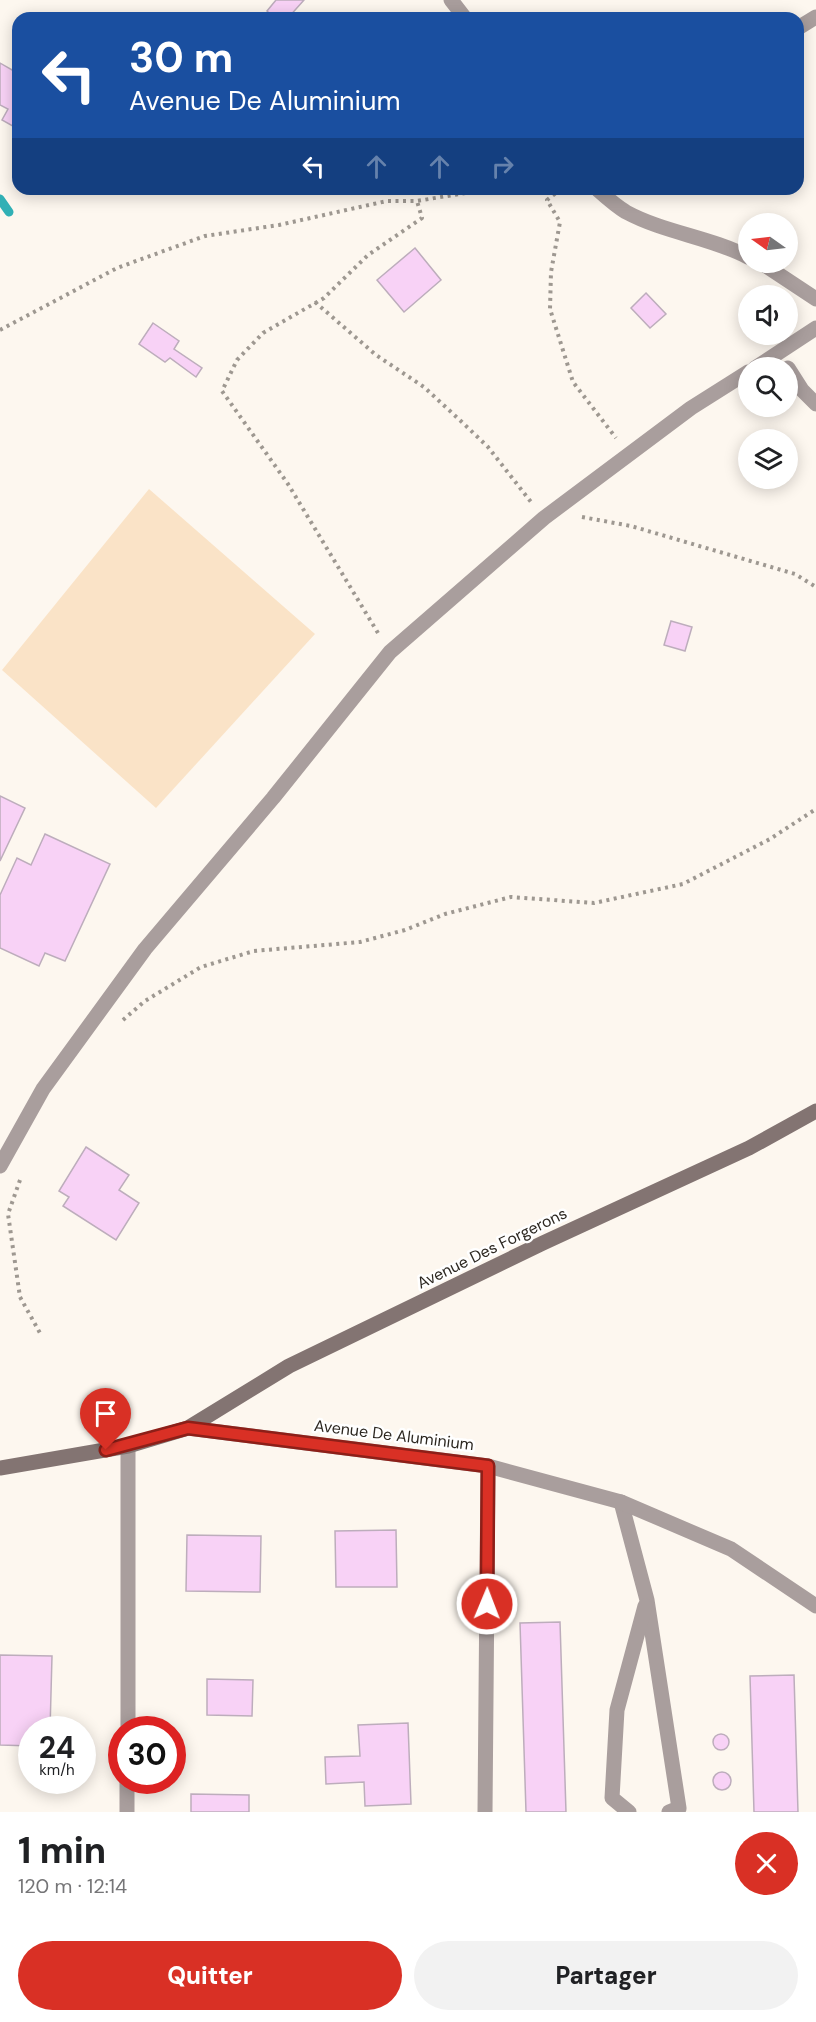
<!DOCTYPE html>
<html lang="fr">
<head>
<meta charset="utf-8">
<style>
	:root { --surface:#fff; --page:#f2f2f2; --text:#202124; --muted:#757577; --accent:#d93025 }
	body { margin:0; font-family:"DM Sans",sans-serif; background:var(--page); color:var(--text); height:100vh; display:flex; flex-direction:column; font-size:22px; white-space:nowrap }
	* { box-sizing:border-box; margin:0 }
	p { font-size:20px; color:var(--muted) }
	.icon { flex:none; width:33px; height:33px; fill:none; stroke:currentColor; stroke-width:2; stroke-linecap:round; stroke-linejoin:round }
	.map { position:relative; height:1812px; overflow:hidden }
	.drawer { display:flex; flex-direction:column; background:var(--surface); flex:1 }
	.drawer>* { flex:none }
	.top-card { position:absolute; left:12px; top:12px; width:792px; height:183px; border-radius:18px; box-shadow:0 3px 15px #0003; background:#1a4fa0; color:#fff; overflow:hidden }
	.needle { width:39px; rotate:284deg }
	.fabs { position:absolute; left:738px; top:213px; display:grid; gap:12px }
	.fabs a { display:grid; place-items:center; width:60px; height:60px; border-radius:50%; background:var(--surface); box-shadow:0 3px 15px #0003; font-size:30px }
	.speed { position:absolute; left:18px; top:1716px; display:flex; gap:12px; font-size:30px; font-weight:700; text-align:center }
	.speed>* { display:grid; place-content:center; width:78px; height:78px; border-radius:50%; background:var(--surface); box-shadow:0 3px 15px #0003; line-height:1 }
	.speed small { font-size:15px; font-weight:400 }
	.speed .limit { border:9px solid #d22; background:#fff; color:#111 }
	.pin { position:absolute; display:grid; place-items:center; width:51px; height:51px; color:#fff; margin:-62px -26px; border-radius:50% 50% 50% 0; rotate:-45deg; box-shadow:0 0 6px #0007 }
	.pin .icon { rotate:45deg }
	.me { position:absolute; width:66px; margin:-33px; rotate:1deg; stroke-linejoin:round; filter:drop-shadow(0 0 4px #0008) }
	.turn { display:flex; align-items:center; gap:21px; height:126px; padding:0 18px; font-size:27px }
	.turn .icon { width:78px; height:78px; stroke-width:2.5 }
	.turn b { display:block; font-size:42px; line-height:51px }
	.lanes { display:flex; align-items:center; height:57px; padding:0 18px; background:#0003; justify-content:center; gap:30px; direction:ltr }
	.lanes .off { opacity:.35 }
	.round { display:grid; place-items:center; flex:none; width:63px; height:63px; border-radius:32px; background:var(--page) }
	.summary { display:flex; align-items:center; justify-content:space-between; height:102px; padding:0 18px }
	h1 { font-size:36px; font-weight:800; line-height:45px }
	.action { display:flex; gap:12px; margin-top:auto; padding:12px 18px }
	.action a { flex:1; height:69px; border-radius:36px; background:var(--accent); color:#fff; font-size:24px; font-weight:800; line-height:69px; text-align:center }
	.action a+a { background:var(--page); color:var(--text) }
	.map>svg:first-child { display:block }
	.green { fill:#fae3c7 }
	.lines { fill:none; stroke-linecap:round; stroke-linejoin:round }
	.stream { stroke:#31b0b5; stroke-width:9 }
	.building { fill:#f8d2f6; stroke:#bdadbc; stroke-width:1.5 }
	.path { stroke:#9e9891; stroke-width:4; stroke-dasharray:3 4.5; stroke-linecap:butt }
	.lane { stroke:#a99e9d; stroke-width:15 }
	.street { stroke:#a99e9d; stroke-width:15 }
	.secondary { stroke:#837472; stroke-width:15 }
	.route-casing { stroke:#8d1f18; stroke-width:15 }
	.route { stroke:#d93025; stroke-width:10 }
	.labels { text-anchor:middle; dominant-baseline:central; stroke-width:5; stroke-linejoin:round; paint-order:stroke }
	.street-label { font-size:16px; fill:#2c2720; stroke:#fff }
</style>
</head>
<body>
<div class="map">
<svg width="816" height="1812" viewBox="0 0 816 1812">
	<rect width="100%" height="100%" fill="#fdf7ef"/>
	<!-- green -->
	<polygon class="green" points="149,489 315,634 156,808 2,670"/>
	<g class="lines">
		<!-- stream -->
		<polyline class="stream" points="0,199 9,212"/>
	</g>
	<!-- building -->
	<g class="building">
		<polygon points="276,0 304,0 288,18 274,18 267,11"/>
		<polygon points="18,59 18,129 2,120 8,109 0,105 0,63 12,70"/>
		<polygon points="415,248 441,280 404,312 377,280"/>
		<polygon points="646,293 666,314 650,328 631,308"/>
		<polygon points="153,323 179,341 174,349 202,368 196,377 170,358 165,362 139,344"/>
		<polygon points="671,621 692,627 685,651 664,645"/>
		<polygon points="0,796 25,808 0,861"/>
		<polygon points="45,834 110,864 65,961 45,953 39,966 0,948 0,895 17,858 31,865"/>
		<polygon points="86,1147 129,1175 119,1190 139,1203 116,1240 63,1206 69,1197 59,1191"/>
		<polygon points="396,1530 397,1587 336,1587 335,1531"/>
		<polygon points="187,1535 261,1536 260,1592 186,1591"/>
		<polygon points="560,1622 566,1812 526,1812 520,1623"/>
		<polygon points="0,1655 52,1656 50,1730 32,1730 32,1746 0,1745"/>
		<polygon points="794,1675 798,1812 754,1812 750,1676"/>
		<polygon points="207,1679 253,1680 252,1716 207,1715"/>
		<polygon points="408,1723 411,1804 365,1806 364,1782 326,1784 325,1757 360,1756 358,1725"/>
		<circle cx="721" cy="1742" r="8"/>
		<circle cx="722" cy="1781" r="9"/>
		<polygon points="191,1794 249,1795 249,1812 191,1812"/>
	</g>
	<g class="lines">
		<!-- path -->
		<g class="path">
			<polyline points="561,189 547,200 560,222 551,272 550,309 573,382 616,438"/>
			<polyline points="315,302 376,355 424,387 464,424 488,447 531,502"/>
			<polyline points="0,330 117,268 205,236 279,225 387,201 417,201 489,189"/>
			<polyline points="582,517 631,526 795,574 816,587"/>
			<polyline points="378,633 288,484 222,391 237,360 263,333 324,298 368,255 422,218 417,201"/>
			<polyline points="123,1020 145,1001 201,967 254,951 360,942 405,930 445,914 511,897 594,903 683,884 770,839 816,809"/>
			<polyline points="20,1180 8,1214 20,1297 40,1333"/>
		</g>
		<!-- lane -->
		<g class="lane">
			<polyline points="621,1502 647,1600 679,1808 669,1812"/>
			<polyline points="629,1812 612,1798 617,1710 645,1606"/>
		</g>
		<!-- street -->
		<g class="street">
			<polyline points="451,0 465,18"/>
			<polyline points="798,28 816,17"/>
			<path d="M597,189C606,197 616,206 626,212C665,233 710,237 748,257"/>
			<polyline points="760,262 816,299"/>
			<polyline points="755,368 816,328"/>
			<polyline points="788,368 802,390 816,404"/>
			<polyline points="0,1166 43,1089 145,949 273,798 390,652 544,518 691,408 748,372"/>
			<polyline points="188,1428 488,1466 621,1502 731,1549 816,1606"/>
			<polyline points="128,1446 128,1730"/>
			<polyline points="127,1812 127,1780"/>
			<polyline points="485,1812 488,1466"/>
		</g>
		<!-- secondary -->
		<polyline class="secondary" points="0,1468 128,1446 188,1428 289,1366 543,1243 749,1148 816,1111"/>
	</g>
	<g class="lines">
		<!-- route casing -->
		<g class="route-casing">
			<polyline id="route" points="106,1450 188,1428 488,1466 487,1604"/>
		</g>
		<!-- route -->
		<use href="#route" class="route"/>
	</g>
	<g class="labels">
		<!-- street labels -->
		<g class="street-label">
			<text transform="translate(492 1248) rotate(-26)">Avenue Des Forgerons</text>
			<text transform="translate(394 1435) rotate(7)">Avenue De Aluminium</text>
		</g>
	</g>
</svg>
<div class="fabs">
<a><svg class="needle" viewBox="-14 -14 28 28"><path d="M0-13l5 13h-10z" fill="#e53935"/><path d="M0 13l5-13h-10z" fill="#757577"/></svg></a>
<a><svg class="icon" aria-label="sound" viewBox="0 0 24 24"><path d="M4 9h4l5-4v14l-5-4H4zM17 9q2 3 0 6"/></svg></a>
<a><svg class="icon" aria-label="search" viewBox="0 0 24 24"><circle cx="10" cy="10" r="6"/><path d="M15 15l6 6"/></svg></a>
<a><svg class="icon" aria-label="layers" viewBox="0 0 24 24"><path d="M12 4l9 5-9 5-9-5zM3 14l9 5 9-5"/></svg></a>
</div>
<div class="speed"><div>24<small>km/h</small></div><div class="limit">30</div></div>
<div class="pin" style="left:106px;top:1450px;background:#d93025"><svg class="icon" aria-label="arrive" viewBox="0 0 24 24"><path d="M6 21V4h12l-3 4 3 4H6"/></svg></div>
<svg class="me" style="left:487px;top:1604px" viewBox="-20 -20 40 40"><circle r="17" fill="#d93025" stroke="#fff" stroke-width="3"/><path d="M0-11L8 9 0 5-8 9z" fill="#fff"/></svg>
<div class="top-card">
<div class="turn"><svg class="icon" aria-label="left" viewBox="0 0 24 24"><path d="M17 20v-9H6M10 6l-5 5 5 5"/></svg><div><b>30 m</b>Avenue De Aluminium</div></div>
<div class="lanes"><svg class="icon" aria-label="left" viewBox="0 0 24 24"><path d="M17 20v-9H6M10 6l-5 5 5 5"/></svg><svg class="icon off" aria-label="ahead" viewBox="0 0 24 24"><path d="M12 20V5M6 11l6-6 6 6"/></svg><svg class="icon off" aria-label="ahead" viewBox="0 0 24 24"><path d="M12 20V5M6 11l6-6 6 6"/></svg><svg class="icon off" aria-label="right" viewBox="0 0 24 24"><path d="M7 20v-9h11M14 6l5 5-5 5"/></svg></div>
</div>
</div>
<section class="drawer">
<div class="summary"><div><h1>1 min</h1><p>120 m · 12:14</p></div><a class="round" style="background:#d93025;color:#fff"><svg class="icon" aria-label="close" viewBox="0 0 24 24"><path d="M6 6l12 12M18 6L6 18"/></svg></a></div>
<div class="action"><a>Quitter</a><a>Partager</a></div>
</section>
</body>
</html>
